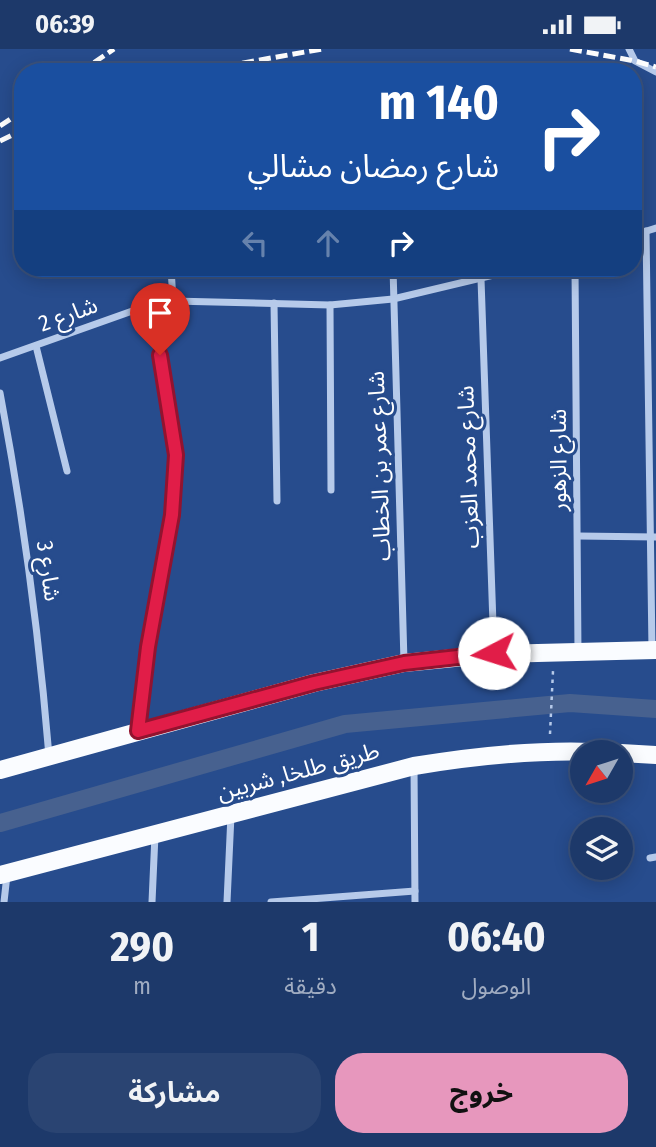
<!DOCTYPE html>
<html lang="ar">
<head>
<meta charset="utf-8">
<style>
	:root { --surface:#1d396a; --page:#2a4472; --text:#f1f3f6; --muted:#a0acc1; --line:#3b537e; --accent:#e797bd }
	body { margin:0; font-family:"Fira Sans Condensed","Noto Sans Arabic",sans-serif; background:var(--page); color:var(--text); direction:rtl; height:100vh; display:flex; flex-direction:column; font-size:26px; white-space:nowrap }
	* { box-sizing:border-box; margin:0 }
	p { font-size:23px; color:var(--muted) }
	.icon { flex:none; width:38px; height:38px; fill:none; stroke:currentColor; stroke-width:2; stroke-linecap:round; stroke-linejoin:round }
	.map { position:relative; height:853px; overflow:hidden; direction:ltr }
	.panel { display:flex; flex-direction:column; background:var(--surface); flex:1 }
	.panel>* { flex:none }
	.guide { position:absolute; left:14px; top:14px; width:628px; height:214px; border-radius:28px; box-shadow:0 4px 18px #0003,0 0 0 2px var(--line); direction:rtl; background:#1a4fa0; color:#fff; overflow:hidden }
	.needle { width:46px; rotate:231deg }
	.buttons { position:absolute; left:570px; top:691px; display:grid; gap:14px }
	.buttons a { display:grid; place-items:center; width:63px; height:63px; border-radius:50%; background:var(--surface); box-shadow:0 4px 18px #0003,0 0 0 2px var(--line); font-size:35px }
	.pin { position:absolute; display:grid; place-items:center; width:60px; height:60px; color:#fff; margin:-72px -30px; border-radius:50% 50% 50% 0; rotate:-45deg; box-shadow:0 0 7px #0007 }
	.pin .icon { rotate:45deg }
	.me { position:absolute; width:77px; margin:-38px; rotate:265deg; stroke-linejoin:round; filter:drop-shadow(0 0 5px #0008) }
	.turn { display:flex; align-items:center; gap:24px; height:147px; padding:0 28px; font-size:32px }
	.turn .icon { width:91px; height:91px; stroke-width:2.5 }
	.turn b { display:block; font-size:49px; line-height:60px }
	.lanes { display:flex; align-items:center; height:66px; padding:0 28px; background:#0003; justify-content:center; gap:35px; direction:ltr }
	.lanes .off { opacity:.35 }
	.eta { display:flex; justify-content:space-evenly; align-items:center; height:119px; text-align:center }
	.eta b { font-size:42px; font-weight:700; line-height:49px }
	.button { display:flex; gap:14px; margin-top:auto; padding:14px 28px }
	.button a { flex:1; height:80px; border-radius:28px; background:var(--accent); color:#111; font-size:28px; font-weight:700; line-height:80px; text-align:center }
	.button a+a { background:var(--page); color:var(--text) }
	.status { display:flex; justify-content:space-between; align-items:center; height:49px; padding:0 35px; background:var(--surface); direction:ltr }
	.status svg { height:19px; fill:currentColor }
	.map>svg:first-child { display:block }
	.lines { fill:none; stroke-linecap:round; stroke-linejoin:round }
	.canal { stroke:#47618f; stroke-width:18 }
	.path { stroke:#b6caea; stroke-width:2.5; stroke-dasharray:3.5 5; stroke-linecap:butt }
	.street { stroke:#b6caea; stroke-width:7 }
	.primary { stroke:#fafcff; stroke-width:18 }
	.rail { stroke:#fff; stroke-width:5; stroke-dasharray:12 5; stroke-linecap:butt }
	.route-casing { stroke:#92132f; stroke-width:18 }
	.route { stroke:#e11d48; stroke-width:12 }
	.labels { text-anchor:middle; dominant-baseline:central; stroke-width:6; stroke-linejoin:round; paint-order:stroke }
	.street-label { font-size:23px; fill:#fff; stroke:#274c8d }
</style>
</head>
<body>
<div class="status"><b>06:39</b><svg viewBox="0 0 49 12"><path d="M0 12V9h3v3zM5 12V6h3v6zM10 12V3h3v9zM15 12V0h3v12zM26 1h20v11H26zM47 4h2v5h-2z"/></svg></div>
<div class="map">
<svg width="656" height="853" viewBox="0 0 656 853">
	<rect width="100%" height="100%" fill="#274c8d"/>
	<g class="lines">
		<!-- canal -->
		<polyline class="canal" points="0,774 345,675 570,654 656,660"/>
		<!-- path -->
		<polyline class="path" points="550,685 553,622"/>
		<!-- street -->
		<g class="street">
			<polyline points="629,0 635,12 656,23"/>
			<polyline points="646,182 652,600"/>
			<polyline points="634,186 656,179"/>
			<polyline points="171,219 173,252"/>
			<polyline points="393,219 404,613"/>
			<polyline points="575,219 578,603"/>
			<polyline points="481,230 494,604"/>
			<polyline points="274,254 277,452"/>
			<polyline points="330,256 331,441"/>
			<polyline points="36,297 67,422"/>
			<polyline points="0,309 152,255 173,252 330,256 393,250 523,219"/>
			<path d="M0,344C23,465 39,585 49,707"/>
			<polyline points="578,487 656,488"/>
			<polyline points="138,680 147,598 172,466 176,406 152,255"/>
			<polyline points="414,717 415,853"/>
			<polyline points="650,809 656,808"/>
			<polyline points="4,853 7,826"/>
			<polyline points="152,853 155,786"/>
			<polyline points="227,853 231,766"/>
			<polyline points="271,853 415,842"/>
		</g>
		<!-- primary -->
		<g class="primary">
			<polyline points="621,704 656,706"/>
			<polyline points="0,721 314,634 404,614 494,605 656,601"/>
			<path d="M0,826L414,717C480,706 547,699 614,704"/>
		</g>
		<!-- rail -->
		<g class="rail">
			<polyline points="570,0 635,12 656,18"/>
			<polyline points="80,23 114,0"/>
			<polyline points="192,23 322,0"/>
			<polyline points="0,77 23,62"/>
			<polyline points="0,92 23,81"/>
		</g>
	</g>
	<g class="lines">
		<!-- route casing -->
		<g class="route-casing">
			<polyline id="route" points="160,306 176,406 172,466 148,598 138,682 314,634 404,614 494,604"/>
		</g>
		<!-- route -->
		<use href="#route" class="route"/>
	</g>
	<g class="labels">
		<!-- street labels -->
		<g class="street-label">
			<text transform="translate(68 265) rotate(-20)">شارع 2</text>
			<text transform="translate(558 411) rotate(-90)">شارع الزهور</text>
			<text transform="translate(379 417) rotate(-92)">شارع عمر بن الخطاب</text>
			<text transform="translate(468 418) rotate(-92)">شارع محمد العزب</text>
			<text transform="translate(49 522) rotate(82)">شارع 3</text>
			<text transform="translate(298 722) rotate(-15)">طريق طلخا, شربين</text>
		</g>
	</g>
</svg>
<div class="buttons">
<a><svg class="needle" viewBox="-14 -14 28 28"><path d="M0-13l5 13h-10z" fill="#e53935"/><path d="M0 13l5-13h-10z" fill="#a0acc1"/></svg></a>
<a><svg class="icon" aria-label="layers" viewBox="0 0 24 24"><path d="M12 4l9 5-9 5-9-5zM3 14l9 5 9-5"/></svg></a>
</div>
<div class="pin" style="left:160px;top:306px;background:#d93025"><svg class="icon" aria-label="arrive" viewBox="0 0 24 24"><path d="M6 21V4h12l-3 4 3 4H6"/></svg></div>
<svg class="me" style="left:494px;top:604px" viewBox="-20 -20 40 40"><circle r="19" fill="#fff"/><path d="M0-13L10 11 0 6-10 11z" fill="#e11d48"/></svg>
<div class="guide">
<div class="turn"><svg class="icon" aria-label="right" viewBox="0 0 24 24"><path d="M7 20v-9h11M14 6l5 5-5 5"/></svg><div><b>140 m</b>شارع رمضان مشالي</div></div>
<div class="lanes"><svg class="icon off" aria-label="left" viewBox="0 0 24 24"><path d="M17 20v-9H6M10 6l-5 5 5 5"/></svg><svg class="icon off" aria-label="ahead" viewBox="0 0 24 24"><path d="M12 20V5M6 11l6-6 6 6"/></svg><svg class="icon" aria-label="right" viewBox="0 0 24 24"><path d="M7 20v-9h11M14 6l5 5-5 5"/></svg></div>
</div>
</div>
<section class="panel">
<div class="eta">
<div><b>06:40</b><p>الوصول</p></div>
<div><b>1</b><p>دقيقة</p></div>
<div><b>290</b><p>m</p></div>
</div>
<div class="button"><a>خروج</a><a>مشاركة</a></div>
</section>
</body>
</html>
